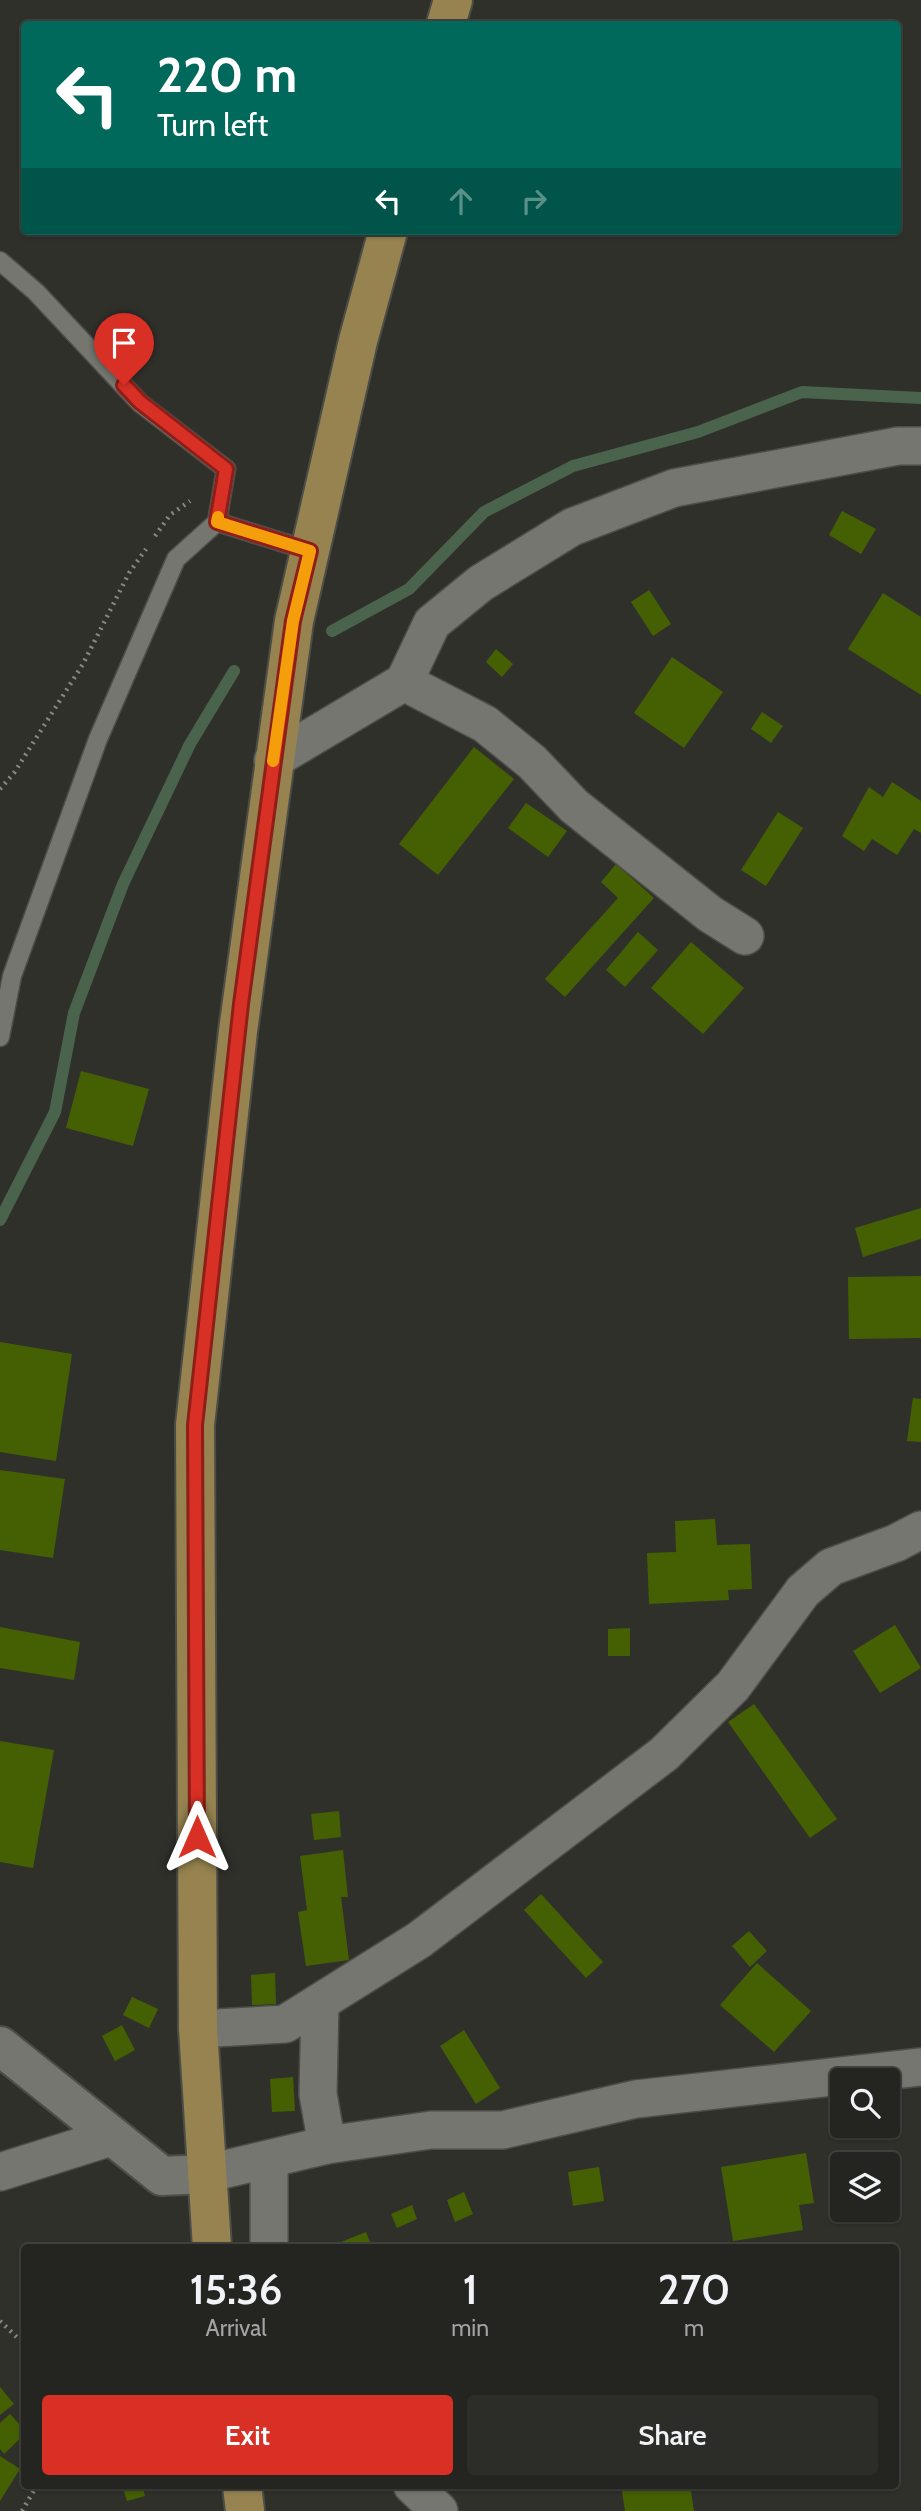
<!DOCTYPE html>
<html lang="en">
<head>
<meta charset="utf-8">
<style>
	:root { --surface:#242420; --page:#2c2c29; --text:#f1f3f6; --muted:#a3a4a5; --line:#41413e; --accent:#d93025 }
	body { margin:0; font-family:Cabin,sans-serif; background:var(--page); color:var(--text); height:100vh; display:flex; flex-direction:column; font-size:26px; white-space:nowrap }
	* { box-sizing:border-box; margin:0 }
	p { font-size:23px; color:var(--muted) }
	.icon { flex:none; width:38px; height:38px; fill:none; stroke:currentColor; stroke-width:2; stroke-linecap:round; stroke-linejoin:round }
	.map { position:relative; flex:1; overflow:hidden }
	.side { position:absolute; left:21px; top:2244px; width:878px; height:245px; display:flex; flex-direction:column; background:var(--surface); border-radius:7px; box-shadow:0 2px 5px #0004,0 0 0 2px var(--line) }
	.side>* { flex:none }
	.banner { position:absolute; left:21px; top:21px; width:880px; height:214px; border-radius:7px; box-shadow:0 2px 5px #0004,0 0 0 2px var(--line); background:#00695c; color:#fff; overflow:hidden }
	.tools { position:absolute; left:830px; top:2068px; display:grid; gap:14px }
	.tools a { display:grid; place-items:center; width:70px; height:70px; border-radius:7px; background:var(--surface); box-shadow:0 2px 5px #0004,0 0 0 2px var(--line); font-size:35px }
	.pin { position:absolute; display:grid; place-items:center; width:60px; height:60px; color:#fff; margin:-72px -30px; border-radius:50% 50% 50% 0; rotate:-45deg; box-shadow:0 0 7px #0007 }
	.pin .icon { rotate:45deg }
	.me { position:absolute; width:77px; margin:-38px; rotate:0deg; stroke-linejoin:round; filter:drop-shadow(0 0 5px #0008) }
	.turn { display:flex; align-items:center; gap:24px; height:147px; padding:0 21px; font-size:32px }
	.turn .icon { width:91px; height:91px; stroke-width:2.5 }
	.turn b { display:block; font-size:49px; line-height:60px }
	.lanes { display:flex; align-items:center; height:66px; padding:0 21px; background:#0003; justify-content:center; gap:35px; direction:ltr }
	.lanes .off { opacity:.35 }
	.eta { display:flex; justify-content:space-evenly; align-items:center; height:119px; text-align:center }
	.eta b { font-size:42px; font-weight:600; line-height:49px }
	.button { display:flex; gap:14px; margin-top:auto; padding:14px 21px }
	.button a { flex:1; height:80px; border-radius:7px; background:var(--accent); color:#fff; font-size:28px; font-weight:600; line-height:80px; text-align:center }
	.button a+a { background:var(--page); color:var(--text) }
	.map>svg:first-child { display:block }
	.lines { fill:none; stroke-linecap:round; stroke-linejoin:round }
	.stream { stroke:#4a634c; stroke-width:12 }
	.building { fill:#456003 }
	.service-casing { stroke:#4d4d48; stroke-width:21 }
	.minor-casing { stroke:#4d4d48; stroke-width:40 }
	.tertiary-casing { stroke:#4d4d48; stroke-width:42 }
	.primary-casing { stroke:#4d4d48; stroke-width:42 }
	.path { stroke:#888884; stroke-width:4.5; stroke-dasharray:2 5; stroke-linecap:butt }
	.service { stroke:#767670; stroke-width:18 }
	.minor { stroke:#767670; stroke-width:37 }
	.tertiary { stroke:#767670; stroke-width:38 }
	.primary { stroke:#968350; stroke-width:38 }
	.route-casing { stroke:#8d1f18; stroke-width:18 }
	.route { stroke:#d93025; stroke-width:12 }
	.slow { stroke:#f59e0b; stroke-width:12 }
</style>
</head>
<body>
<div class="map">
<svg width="921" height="2511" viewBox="0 0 921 2511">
	<rect width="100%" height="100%" fill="#30302b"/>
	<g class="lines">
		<!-- stream -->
		<g class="stream">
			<polyline points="332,631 409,589 484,512 573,466 698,432 802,392 921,398"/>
			<polyline points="0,1220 55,1112 74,1013 123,884 190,744 234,671"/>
		</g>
	</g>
	<!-- building -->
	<g class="building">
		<polygon points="842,511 876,529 861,554 829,535"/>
		<polygon points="649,590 671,624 653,636 631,602"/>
		<polygon points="883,593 921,617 921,695 848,649"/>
		<polygon points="496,649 513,664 502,677 486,662"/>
		<polygon points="672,657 723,692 684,748 634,713"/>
		<polygon points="762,712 783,726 771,743 751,729"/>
		<polygon points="474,747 514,779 438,875 399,844"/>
		<polygon points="892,782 921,801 921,833 914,829 897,855 872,839 864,851 842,836 869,787 883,797"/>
		<polygon points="526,803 567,831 548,857 508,828"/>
		<polygon points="778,812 803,828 766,886 741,870"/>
		<polygon points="616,864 654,898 565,997 545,979 618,898 601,882"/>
		<polygon points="638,932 658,950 625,987 606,970"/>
		<polygon points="691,942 744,988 703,1034 651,988"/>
		<polygon points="81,1071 149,1089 133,1146 66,1128"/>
		<polygon points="921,1208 921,1239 863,1257 855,1228"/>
		<polygon points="921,1276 921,1338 849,1339 848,1277"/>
		<polygon points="0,1342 72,1354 56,1461 0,1452"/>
		<polygon points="913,1398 921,1399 921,1442 907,1441"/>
		<polygon points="0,1470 65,1479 53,1558 0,1550"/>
		<polygon points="715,1519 717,1545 750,1544 752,1589 728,1590 729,1600 649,1604 647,1553 676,1552 675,1521"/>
		<polygon points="895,1625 921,1668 880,1693 853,1651"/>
		<polygon points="0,1627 80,1642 74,1680 0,1668"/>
		<polygon points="630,1628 630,1656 608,1656 608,1629"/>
		<polygon points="754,1704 837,1819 810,1838 728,1722"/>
		<polygon points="0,1741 54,1750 33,1868 0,1862"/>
		<polygon points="339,1811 341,1837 314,1840 311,1814"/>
		<polygon points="343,1850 348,1897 341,1897 349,1960 306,1966 298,1912 307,1910 300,1856"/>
		<polygon points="541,1894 603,1962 586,1978 524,1910"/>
		<polygon points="749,1931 767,1951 750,1967 732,1946"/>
		<polygon points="757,1963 811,2011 774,2052 720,2005"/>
		<polygon points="275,1973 276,2004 252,2005 251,1975"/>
		<polygon points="132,1997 158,2009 149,2028 123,2015"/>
		<polygon points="122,2025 135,2050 115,2061 102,2036"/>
		<polygon points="464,2030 500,2088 476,2104 440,2046"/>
		<polygon points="293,2077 295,2111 272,2112 270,2079"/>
		<polygon points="806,2153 814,2203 799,2205 803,2230 733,2241 721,2167"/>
		<polygon points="599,2167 604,2201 573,2206 568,2172"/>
		<polygon points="464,2192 473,2214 455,2222 447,2200"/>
		<polygon points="412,2205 417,2219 397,2228 391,2214"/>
		<polygon points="366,2232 372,2247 338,2247 336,2244"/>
		<polygon points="0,2387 14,2404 0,2415"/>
		<polygon points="10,2414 24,2429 24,2435 4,2454 0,2449 0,2423"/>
		<polygon points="0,2456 20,2469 0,2501"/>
		<polygon points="122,2485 142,2485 145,2496 127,2501"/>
		<polygon points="621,2485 690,2485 694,2511 625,2511"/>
	</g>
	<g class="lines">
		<!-- service casing -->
		<g class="service-casing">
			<g id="service">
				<polyline points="0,261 36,292 140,403 226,469 217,522"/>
				<polyline points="0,1037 12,976 98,739 176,559 217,522 310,551"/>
			</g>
		</g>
		<!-- minor casing -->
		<g class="minor-casing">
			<g id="minor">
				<polyline points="404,682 485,724 532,762 574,806 710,914 745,936"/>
				<polyline points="273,760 404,682 432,623 481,583 572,527 674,488 898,446 921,446"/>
				<polyline points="320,2003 318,2094 327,2145"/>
				<polyline points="198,2029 285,2024 419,1940 664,1754 733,1686 803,1591 831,1567 896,1543 921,1530"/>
				<polyline points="269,2159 269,2247"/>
				<polyline points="0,2172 111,2137"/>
				<polyline points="205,2174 327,2145 431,2130 503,2130 636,2099 921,2067"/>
				<polyline points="412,2485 439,2511"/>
			</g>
		</g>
		<!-- tertiary casing -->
		<g class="tertiary-casing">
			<polyline id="tertiary" points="0,2046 162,2176 205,2174"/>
		</g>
		<!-- primary casing -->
		<g class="primary-casing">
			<g id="primary">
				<polyline points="446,24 453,0"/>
				<polyline points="212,2247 198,2029 195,1425 238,1031 294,621 358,341 388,231"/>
				<polyline points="242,2485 245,2511"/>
			</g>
		</g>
		<!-- path -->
		<g class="path">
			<polyline points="155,536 170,515 190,501"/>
			<polyline points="0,789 14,773 83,664 129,573 146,549"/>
			<polyline points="0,2321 24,2344"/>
			<polyline points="22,2511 37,2485"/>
		</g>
		<!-- service -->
		<use href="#service" class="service"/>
		<!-- minor -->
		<use href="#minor" class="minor"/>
		<!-- tertiary -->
		<use href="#tertiary" class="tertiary"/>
		<!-- primary -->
		<use href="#primary" class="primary"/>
	</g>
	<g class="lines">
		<!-- route casing -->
		<g class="route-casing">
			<polyline id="route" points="124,385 140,402 226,469 217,522 310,551 293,621 241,1004 195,1425 197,1837"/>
		</g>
		<!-- route -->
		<use href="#route" class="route"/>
		<!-- slow -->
		<polyline class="slow" points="218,517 217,522 310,551 293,621 273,761"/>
	</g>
</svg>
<div class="tools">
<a><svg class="icon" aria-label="search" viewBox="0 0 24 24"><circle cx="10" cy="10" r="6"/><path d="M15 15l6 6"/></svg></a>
<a><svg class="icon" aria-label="layers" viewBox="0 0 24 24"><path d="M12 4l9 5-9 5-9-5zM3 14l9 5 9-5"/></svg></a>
</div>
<div class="pin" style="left:124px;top:385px;background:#d93025"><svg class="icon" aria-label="arrive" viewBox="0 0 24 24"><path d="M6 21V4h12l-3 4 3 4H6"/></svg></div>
<svg class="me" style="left:197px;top:1837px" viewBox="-20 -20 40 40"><path d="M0-17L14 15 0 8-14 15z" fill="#d93025" stroke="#fff" stroke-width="4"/></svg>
<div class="banner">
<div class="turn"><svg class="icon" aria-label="left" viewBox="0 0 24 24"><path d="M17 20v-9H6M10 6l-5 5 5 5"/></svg><div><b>220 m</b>Turn left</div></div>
<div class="lanes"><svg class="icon" aria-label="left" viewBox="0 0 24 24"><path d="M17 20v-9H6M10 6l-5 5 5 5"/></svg><svg class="icon off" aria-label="ahead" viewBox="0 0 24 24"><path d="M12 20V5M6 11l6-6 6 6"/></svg><svg class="icon off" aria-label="right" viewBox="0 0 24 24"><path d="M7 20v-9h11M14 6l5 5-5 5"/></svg></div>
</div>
<section class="side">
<div class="eta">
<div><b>15:36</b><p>Arrival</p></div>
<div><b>1</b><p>min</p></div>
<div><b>270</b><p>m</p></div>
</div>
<div class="button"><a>Exit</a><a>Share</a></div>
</section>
</div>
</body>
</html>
